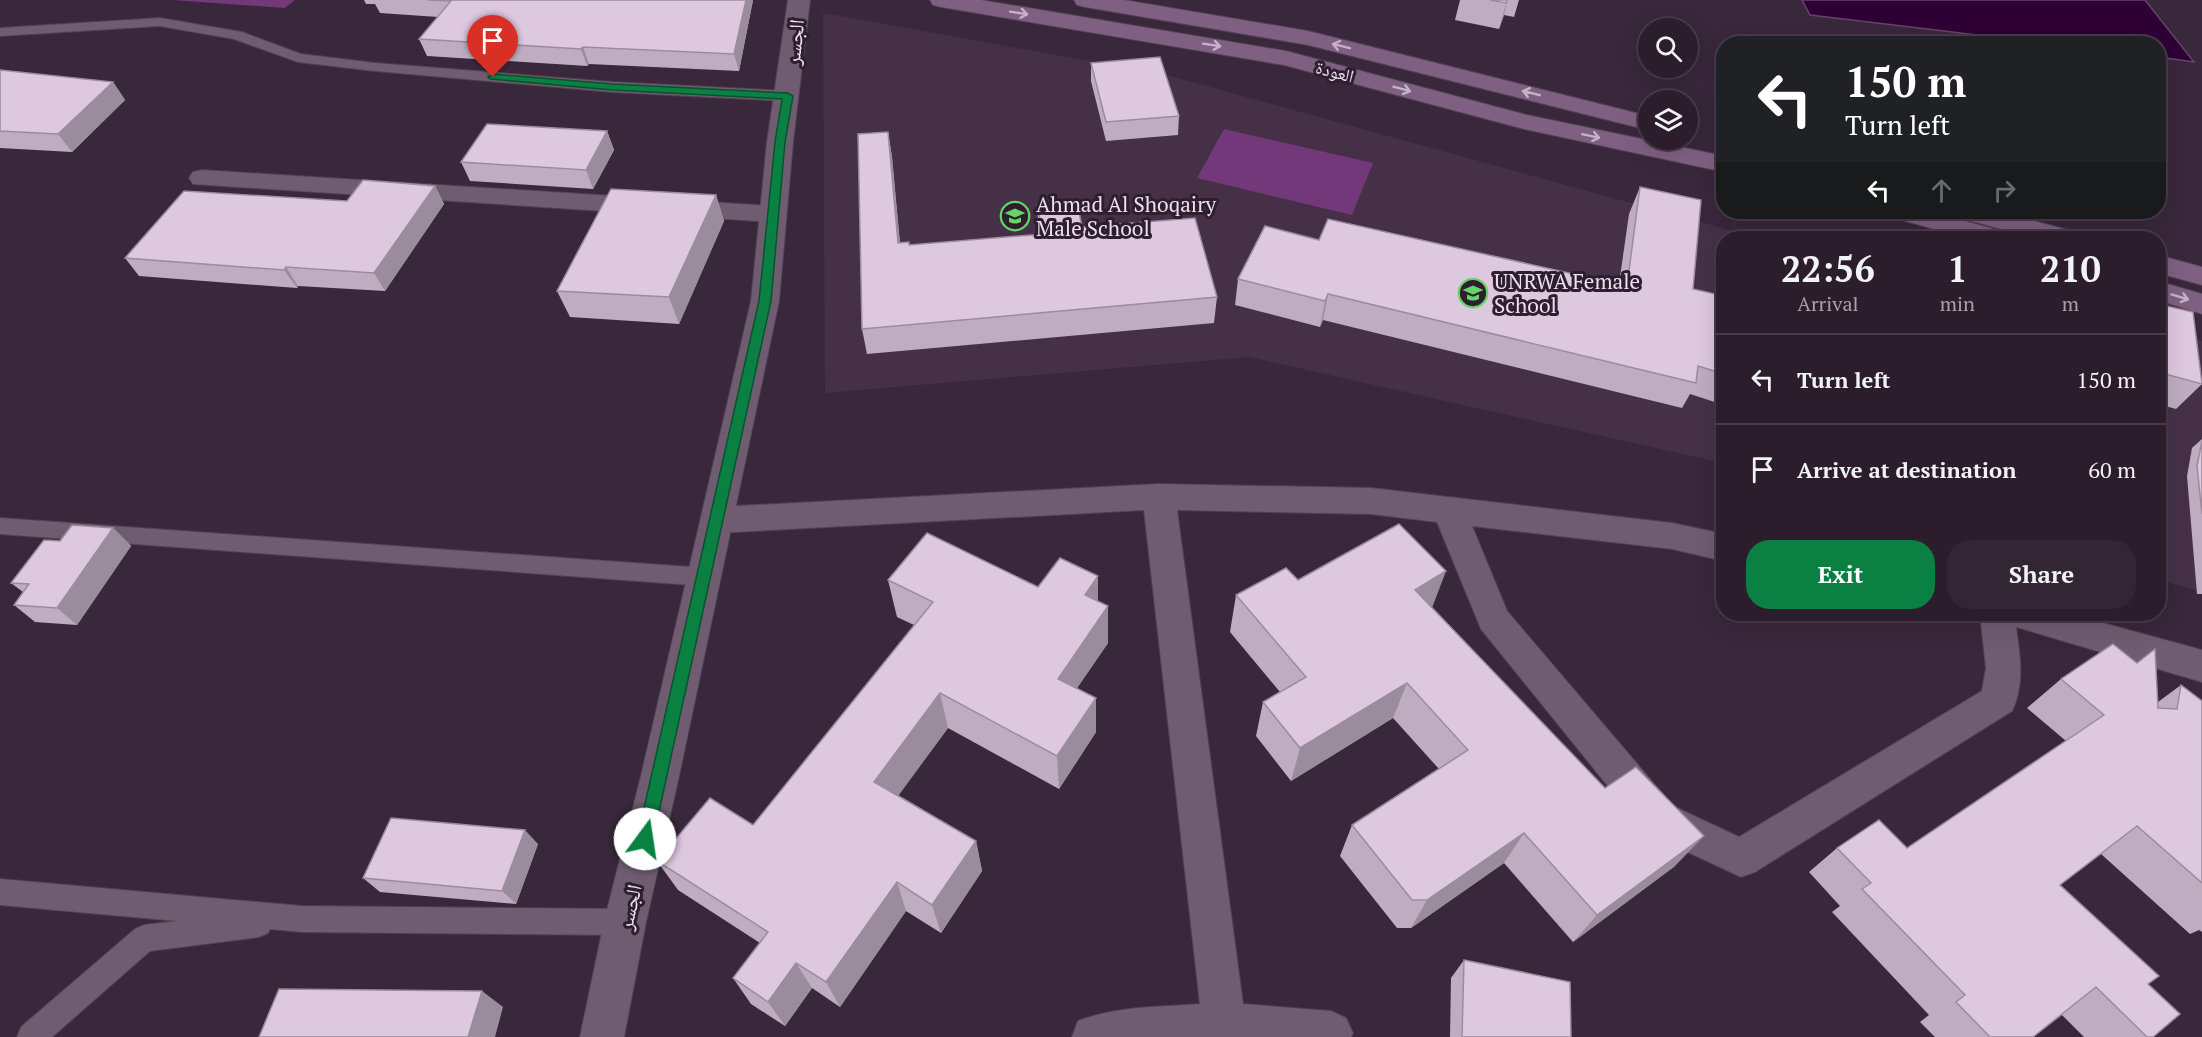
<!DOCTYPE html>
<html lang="en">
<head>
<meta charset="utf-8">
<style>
	:root { --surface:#2b1d2c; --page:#332634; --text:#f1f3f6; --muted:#a6a2a9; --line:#473b48; --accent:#0b8043 }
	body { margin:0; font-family:"PT Serif","Noto Naskh Arabic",serif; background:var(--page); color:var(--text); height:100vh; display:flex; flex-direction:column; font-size:22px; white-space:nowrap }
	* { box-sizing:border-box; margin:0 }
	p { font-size:20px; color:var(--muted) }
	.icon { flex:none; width:33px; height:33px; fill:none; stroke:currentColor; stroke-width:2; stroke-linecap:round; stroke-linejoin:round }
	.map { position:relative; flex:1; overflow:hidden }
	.side { position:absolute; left:1716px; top:231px; width:450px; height:390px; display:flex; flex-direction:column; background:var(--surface); border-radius:24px; box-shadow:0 6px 24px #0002,0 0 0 2px var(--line) }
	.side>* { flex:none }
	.hud { position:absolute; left:1716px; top:36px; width:450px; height:183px; border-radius:24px; box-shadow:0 6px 24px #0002,0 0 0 2px var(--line); background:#202124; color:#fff; overflow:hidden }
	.buttons { position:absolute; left:1638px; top:18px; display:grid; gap:12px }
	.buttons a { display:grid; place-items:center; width:60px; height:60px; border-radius:50%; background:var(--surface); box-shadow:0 6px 24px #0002,0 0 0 2px var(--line); font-size:30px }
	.pin { position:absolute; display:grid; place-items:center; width:51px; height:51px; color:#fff; margin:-62px -26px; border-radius:50% 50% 50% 0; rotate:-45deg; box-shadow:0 0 6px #0007 }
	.pin .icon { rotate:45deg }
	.me { position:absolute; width:66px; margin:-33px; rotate:14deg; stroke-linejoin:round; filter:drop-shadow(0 0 4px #0008) }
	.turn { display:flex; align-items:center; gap:21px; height:126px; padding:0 30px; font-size:27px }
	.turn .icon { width:78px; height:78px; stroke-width:2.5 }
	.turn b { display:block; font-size:42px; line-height:51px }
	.lanes { display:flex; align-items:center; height:57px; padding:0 30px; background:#0003; justify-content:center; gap:30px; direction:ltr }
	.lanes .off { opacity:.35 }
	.eta { display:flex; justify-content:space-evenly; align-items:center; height:102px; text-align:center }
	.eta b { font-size:36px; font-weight:600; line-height:42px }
	.primary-button { display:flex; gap:12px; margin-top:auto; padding:12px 30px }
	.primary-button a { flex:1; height:69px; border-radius:24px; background:var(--accent); color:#fff; font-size:24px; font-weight:600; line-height:69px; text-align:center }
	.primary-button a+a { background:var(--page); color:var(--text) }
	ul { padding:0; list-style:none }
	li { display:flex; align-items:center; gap:18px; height:90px; padding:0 30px; border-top:2px solid var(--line) }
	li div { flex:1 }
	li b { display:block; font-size:22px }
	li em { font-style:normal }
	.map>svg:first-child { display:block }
	.built { fill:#453048 }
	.green { fill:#723879 }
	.water { fill:#2f0035; stroke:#67436c; stroke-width:1.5 }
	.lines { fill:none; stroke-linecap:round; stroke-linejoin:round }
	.service-casing { stroke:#514252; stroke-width:2 }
	.minor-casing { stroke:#514252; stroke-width:2 }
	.tertiary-casing { stroke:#514252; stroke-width:2 }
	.secondary-casing { stroke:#514252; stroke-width:2 }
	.service { fill:#6f5c71; fill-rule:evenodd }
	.minor { fill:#6f5c71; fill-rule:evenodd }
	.tertiary { fill:#6f5c71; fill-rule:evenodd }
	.secondary { fill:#7f6082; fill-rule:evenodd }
	.wall { fill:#bfacc1 }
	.shaded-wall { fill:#9b8c9d }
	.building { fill:#dec8e0; stroke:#9b8c9d; stroke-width:1.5 }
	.oneway { stroke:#c5b3c7 }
	.route { fill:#0b8043; stroke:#07532c; stroke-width:1.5 }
	.labels { text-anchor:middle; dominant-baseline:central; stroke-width:6; stroke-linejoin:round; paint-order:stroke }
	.far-street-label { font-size:18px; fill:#ebe0ec; stroke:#2e1e30 }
	.street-label { font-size:21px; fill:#ebe0ec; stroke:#2e1e30 }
	.poi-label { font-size:21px; fill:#ebe0ec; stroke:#2e1e30; text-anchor:start }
</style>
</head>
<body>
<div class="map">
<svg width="2202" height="1037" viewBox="0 0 2202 1037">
	<rect width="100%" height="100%" fill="#39273b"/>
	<!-- built -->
	<g class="built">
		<polygon points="823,13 1163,74 1758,238 1724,238 1723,463 1249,357 825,393"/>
		<polygon points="2158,331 2202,341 2202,592 2159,580"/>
	</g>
	<!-- green -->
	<g class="green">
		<polygon points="172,0 295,0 285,8"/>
		<polygon points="1224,129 1373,163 1352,215 1197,178"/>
	</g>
	<!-- water -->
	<polygon class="water" points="1802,0 2145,0 2194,62 2159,57 2158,44 2045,43 1810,15"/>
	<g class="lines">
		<!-- service casing -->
		<g class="service-casing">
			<g id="service">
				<polygon points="160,18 242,32 301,54 375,63 612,82 788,91 796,96 788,101 612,92 375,71 298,62 234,39 160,26 0,36 0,28"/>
				<polygon points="0,518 705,568 713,571 716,577 713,583 705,586 0,534"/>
				<polygon points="0,879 302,906 625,909 634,913 638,922 634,931 625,935 302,932 270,929 268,933 259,937 150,951 52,1037 17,1037 21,1027 135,929 144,925 177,921 0,905"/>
			</g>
		</g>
		<!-- minor casing -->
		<g class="minor-casing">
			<g id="minor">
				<polygon points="202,170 773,206 782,208 786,214 782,220 773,222 193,184 189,178 193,172"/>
				<path d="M1159,484L1371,488L1672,523L1724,534V561L1672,549L1472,526L1507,611L1673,806L1739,837L1982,691L1986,668L1980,614H2070L2202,650V682L2016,627C2020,656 2025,684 2012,711L1755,872L1741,877L1645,832L1481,629L1437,522L1371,514L1177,510L1243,1004L1331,1011L1346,1018L1353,1033L1351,1037H1072L1078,1021C1117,1006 1159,1007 1200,1004L1144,510L717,533L705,529L700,520L705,511L717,507Z"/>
			</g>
		</g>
		<!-- tertiary casing -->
		<g class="tertiary-casing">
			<polygon id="tertiary" points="788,0 810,0 793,142 779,301 679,776 646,922 624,1037 580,1037 604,922 641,776 751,301 767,142"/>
		</g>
		<!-- secondary casing -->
		<g class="secondary-casing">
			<g id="secondary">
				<polygon points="930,0 981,0 1286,51 1527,115 1724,156 1724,172 1524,129 1284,65 941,7 933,5"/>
				<polygon points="1074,0 1124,0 1308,31 1648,116 1648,130 1308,45 1085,7 1077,5"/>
				<polygon points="1891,212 1933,212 2001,231 2005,237 1965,238 1895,218"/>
				<polygon points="1956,212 1999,212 2076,232 2080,238 2035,238 1960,218"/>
				<polygon points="2158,255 2202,267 2202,285 2158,273"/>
				<polygon points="2158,281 2202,294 2202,314 2158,300"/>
			</g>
		</g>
		<!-- service -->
		<use href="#service" class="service"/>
		<!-- minor -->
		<use href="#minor" class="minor"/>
		<!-- tertiary -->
		<use href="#tertiary" class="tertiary"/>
		<!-- secondary -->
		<use href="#secondary" class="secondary"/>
	</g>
	<!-- wall -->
	<g class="wall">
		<polygon points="364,0 753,0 739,71 589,64 587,66 427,56 419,39 438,17 380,13 375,4 366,4"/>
		<polygon points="1460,0 1519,0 1514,17 1504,15 1499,29 1455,20"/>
		<polygon points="1091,63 1179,116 1178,135 1106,141 1091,81"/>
		<polygon points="0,70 113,82 125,100 72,152 0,148"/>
		<polygon points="607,131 614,150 593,189 470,181 461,162"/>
		<polygon points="888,132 892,157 900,243 909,245 1039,235 1037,205 1082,227 1217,297 1214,323 867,354 862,329"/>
		<polygon points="435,186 444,204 385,291 298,286 297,288 139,276 125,258 347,201"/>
		<polygon points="1640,187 1693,289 1724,296 1724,405 1690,394 1682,408 1323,320 1320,327 1235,305 1238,279 1319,240 1619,284 1629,214"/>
		<polygon points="716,195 724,221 679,324 570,317 557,291"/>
		<polygon points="2158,304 2202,384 2176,409 2158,404"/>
		<polygon points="2202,439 2202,594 2197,594 2187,476 2192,448"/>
		<polygon points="113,528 131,546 77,625 35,622 14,605 23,592 11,583 60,541"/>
		<polygon points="888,580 1038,587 1098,601 1108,606 1108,643 1077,688 1096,732 1059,789 948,728 898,795 976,841 982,871 941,933 906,911 840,1007 812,988 785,1026 751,1004 733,978 760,943 678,890 657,861 753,825 914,625 897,617"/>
		<polygon points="1236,595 1432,607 1675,866 1573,942 1504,863 1411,928 1397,928 1340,856 1352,825 1439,769 1393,718 1291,781 1256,736 1263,702 1280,692 1230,632"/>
		<polygon points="2061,679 2158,702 2181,685 2202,701 2202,932 2199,930 2190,934 2101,854 2060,885 2148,984 2153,1037 2084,1037 2062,1015 2033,1037 1935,1037 1920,1022 1929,1015 1832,912 1840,906 1809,872 1837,848 1907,848 2066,741 2027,708"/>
		<polygon points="538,844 516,904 380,892 363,878"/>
		<polygon points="1464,960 1571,1037 1450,1037 1451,978"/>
	</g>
	<!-- shaded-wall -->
	<g class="shaded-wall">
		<polygon points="746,0 753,0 739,71 734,54"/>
		<polygon points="1507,0 1504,15 1499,29 1506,3"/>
		<polygon points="583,47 589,64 587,66 581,49"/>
		<polygon points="113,82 125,100 72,152 58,134"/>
		<polygon points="607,131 614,150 593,189 586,170"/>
		<polygon points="888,132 892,157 902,268 898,243"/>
		<polygon points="435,186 444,204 385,291 374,273"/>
		<polygon points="716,195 724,221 679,324 669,297"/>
		<polygon points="286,267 298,286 297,288 284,270"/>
		<polygon points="1328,294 1323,320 1320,327 1325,301"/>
		<polygon points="113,528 131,546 77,625 57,608"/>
		<polygon points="1446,571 1432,608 1415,590"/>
		<polygon points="1098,576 1098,613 1085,595"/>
		<polygon points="1108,606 1108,643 1060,713 1058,679"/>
		<polygon points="1407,683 1393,718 1291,781 1300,748"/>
		<polygon points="940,693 948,728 885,814 874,782"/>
		<polygon points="1096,698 1096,732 1059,789 1057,756"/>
		<polygon points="525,830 538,844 516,904 502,891"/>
		<polygon points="1524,833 1504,863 1411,928 1427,900"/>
		<polygon points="1704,836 1675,866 1573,942 1597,915"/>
		<polygon points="976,841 982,871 941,933 932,905"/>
		<polygon points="897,882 906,911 840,1007 826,982"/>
		<polygon points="796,963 812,988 785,1026 768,1002"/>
		<polygon points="482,991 503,1007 495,1037 468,1037"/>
	</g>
	<!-- building -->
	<g class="building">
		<polygon points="428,0 746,0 734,54 583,47 581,49 419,39 451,1"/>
		<polygon points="1490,0 1507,0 1506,3"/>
		<polygon points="1160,57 1179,116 1106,122 1091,63"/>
		<polygon points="0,70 113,82 58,134 0,131"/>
		<polygon points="487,124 607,131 586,170 461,162"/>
		<polygon points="888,132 898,243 909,242 909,245 1043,234 1037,205 1077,202 1082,227 1195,218 1217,297 862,329 858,134"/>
		<polygon points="363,180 435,186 374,273 286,267 284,270 125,258 184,191 347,201"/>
		<polygon points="1640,187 1701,200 1693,289 1724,296 1724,374 1698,366 1696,383 1328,294 1325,301 1238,279 1265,226 1319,240 1328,219 1627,286"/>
		<polygon points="611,189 716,195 669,297 557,291"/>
		<polygon points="1781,232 1804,238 1779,238"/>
		<polygon points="2158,304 2193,312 2202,384 2158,372"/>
		<polygon points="2202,441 2202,514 2197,466"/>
		<polygon points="1399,524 1446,571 1415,590 1605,788 1636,767 1704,836 1597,915 1524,833 1427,900 1412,900 1352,825 1468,750 1407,683 1300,748 1263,702 1306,677 1236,595 1286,568 1298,580"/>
		<polygon points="72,525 113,528 57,608 14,605 29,584 11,583 44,540 60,541"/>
		<polygon points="927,533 1038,587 1060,558 1098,576 1085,595 1108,606 1058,679 1096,698 1057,756 940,693 874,782 976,841 932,905 897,882 826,982 796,963 768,1002 733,978 768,932 657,861 710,798 753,825 933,602 888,580"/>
		<polygon points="2113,644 2137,663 2155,649 2158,708 2177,709 2181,685 2202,701 2202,883 2137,826 2060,885 2159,976 2148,984 2180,1014 2153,1037 2147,1037 2096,987 2033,1037 1990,1037 1956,1002 1965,995 1862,889 1871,883 1837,848 1879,820 1907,848 2104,715 2061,679"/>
		<polygon points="391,818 525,830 502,891 363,878"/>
		<polygon points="1464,960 1570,982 1571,1037 1462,1037"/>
		<polygon points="279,989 482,991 468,1037 259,1037"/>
	</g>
	<!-- one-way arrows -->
	<defs><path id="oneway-shaft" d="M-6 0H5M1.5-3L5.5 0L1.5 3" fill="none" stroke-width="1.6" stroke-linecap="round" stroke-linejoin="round" transform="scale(1.5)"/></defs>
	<g class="oneway">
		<use href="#oneway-shaft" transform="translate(1019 13) rotate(9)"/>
		<use href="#oneway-shaft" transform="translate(1212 45) rotate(9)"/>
		<use href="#oneway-shaft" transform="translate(1341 46) rotate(-166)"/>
		<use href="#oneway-shaft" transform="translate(1402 89) rotate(15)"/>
		<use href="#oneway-shaft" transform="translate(1531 93) rotate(-166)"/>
		<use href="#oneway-shaft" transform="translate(1591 136) rotate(12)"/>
		<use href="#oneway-shaft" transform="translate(2180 297) rotate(17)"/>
	</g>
	<!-- route -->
	<polygon class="route" points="493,74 612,84 788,93 793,96 785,142 771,301 653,839 651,844 645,847 639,844 637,839 759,301 775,142 782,99 612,90 490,79 488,77"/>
	<!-- icons -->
	<defs>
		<g id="school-ring" transform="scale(1.5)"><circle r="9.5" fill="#2e1e30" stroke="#67d466" stroke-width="1.5"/><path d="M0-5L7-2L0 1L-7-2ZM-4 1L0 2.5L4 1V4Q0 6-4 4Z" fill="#67d466"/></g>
	</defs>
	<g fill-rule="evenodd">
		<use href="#school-ring" x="1015" y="216"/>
		<use href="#school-ring" x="1473" y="293"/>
	</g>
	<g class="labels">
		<!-- far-street labels -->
		<g class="far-street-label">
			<text transform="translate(1335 71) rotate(15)">العودة</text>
		</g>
		<!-- street labels -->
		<g class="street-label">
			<text transform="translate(794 42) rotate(-84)">الجسر</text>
			<text transform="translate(629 907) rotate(-77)">الجسر</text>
		</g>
		<!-- poi labels -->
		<g class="poi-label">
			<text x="1036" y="204">Ahmad Al Shoqairy<tspan x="1036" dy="24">Male School</tspan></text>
			<text x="1494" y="281">UNRWA Female<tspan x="1494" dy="24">School</tspan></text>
		</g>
	</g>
</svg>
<div class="buttons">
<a><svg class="icon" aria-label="search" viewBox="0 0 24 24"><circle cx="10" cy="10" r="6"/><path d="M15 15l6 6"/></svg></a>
<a><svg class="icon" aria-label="layers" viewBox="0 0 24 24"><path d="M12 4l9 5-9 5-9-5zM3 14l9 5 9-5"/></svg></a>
</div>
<div class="pin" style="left:493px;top:77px;background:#d93025"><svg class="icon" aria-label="arrive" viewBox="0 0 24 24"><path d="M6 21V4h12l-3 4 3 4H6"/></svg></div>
<svg class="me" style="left:645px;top:839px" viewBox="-20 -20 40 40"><circle r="19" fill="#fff"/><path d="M0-13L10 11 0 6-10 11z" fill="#0b8043"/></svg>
<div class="hud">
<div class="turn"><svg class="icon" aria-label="left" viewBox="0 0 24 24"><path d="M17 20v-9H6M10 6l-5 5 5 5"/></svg><div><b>150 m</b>Turn left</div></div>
<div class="lanes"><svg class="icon" aria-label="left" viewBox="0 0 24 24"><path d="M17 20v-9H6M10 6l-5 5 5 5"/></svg><svg class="icon off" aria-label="ahead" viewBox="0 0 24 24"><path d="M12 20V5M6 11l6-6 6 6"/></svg><svg class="icon off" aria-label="right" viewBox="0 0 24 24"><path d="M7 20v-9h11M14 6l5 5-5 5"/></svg></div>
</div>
<section class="side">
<div class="eta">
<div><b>22:56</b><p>Arrival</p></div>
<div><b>1</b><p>min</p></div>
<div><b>210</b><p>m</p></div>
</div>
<ul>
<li><svg class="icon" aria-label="left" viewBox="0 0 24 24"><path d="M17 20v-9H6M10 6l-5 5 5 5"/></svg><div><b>Turn left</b></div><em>150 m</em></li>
<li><svg class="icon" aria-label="arrive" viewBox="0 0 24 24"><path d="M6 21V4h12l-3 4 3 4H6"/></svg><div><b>Arrive at destination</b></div><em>60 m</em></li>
</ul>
<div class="primary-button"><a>Exit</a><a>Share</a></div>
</section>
</div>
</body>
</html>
